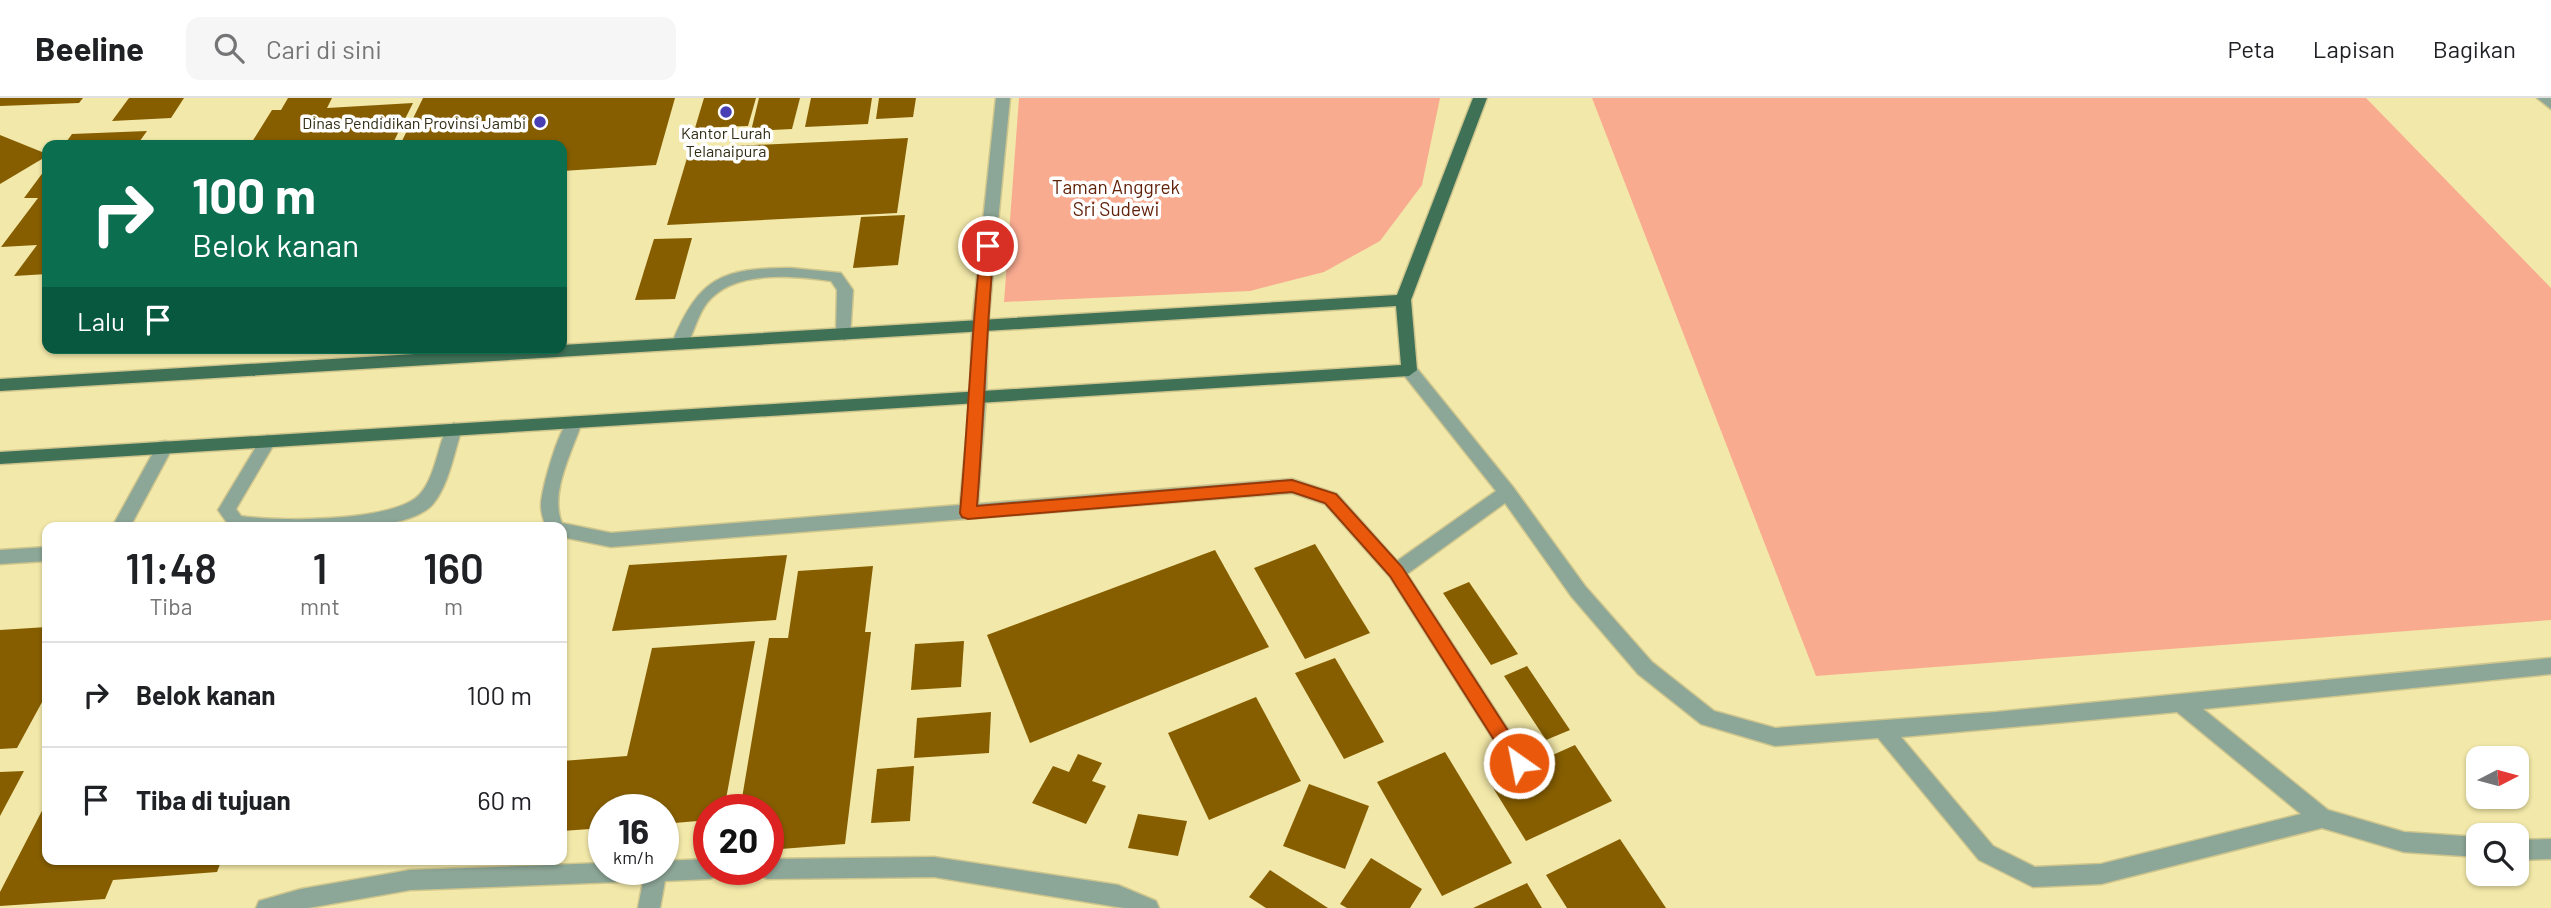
<!DOCTYPE html>
<html lang="id">
<head>
<meta charset="utf-8">
<style>
	:root { --surface:#fff; --page:#f6f6f6; --text:#202124; --muted:#757577; --line:#e0e0e0 }
	body { margin:0; font-family:Barlow,sans-serif; background:var(--page); color:var(--text); height:100vh; display:flex; flex-direction:column; font-size:26px; white-space:nowrap }
	* { box-sizing:border-box; margin:0 }
	p { font-size:23px; color:var(--muted) }
	.icon { flex:none; width:38px; height:38px; fill:none; stroke:currentColor; stroke-width:2; stroke-linecap:round; stroke-linejoin:round }
	.map { position:relative; flex:1; overflow:hidden }
	.details { position:absolute; left:42px; top:424px; width:525px; height:343px; display:flex; flex-direction:column; background:var(--surface); border-radius:14px; box-shadow:0 2px 5px #0004 }
	.details>* { flex:none }
	.guide { position:absolute; left:42px; top:42px; width:525px; height:214px; border-radius:14px; box-shadow:0 2px 5px #0004; background:#0b6e4f; color:#fff; overflow:hidden }
	.needle { width:46px; rotate:84deg }
	.fabs { position:absolute; left:2466px; top:648px; display:grid; gap:14px }
	.fabs a { display:grid; place-items:center; width:63px; height:63px; border-radius:14px; background:var(--surface); box-shadow:0 2px 5px #0004; font-size:35px }
	.speed { position:absolute; left:588px; top:696px; display:flex; gap:14px; font-size:35px; font-weight:700; text-align:center }
	.speed>* { display:grid; place-content:center; width:91px; height:91px; border-radius:50%; background:var(--surface); box-shadow:0 2px 5px #0004; line-height:1 }
	.speed small { font-size:18px; font-weight:400 }
	.speed .limit { border:10px solid #d22; background:#fff; color:#111 }
	.pin { position:absolute; display:grid; place-items:center; width:60px; height:60px; color:#fff; margin:-30px; border:4px solid #fff; border-radius:50%; box-shadow:0 2px 7px #0007 }
	.me { position:absolute; width:77px; margin:-38px; rotate:327deg; stroke-linejoin:round; filter:drop-shadow(0 0 5px #0008) }
	.turn { display:flex; align-items:center; gap:24px; height:147px; padding:0 35px; font-size:32px }
	.turn .icon { width:91px; height:91px; stroke-width:2.5 }
	.turn b { display:block; font-size:49px; line-height:60px }
	.then { display:flex; align-items:center; height:66px; padding:0 35px; background:#0003; gap:14px; font-size:26px }
	.eta { display:flex; justify-content:space-evenly; align-items:center; height:119px; text-align:center }
	.eta b { font-size:42px; font-weight:600; line-height:49px }
	ul { padding:0; list-style:none }
	li { display:flex; align-items:center; gap:21px; height:105px; padding:0 35px; border-top:2px solid var(--line) }
	li div { flex:1 }
	li b { display:block; font-size:26px }
	li em { font-style:normal }
	header { display:flex; align-items:center; gap:42px; box-sizing:border-box; height:98px; padding:0 35px; background:var(--surface); border-bottom:2px solid var(--line) }
	header strong { font-size:33px }
	nav { display:flex; gap:38px; margin-inline-start:auto; font-size:24px }
	.search { width:490px; height:63px; background:var(--page); display:flex; align-items:center; gap:18px; box-sizing:border-box; padding:0 24px; border-radius:14px; color:var(--muted); font-size:26px }
	.map>svg:first-child { display:block }
	.green { fill:#f9ab90 }
	.building { fill:#865e00 }
	.lines { fill:none; stroke-linecap:round; stroke-linejoin:round }
	.minor-casing { stroke:#cfc68e; stroke-width:3 }
	.major-casing { stroke:#cfc68e; stroke-width:3 }
	.minor { fill:#8ca697; fill-rule:evenodd }
	.major { fill:#3f7157; fill-rule:evenodd }
	.route { fill:#ea580c; stroke:#983908; stroke-width:2 }
	.poi-dot { fill:#483fb5; stroke:#fff; stroke-width:2.5 }
	.labels { text-anchor:middle; dominant-baseline:central; stroke-width:7; stroke-linejoin:round; paint-order:stroke }
	.far-poi-label { font-size:16px; fill:#312d14; stroke:#fff; text-anchor:end }
	.park-label { font-size:19px; fill:#612209; stroke:#fff }
</style>
</head>
<body>
<header>
<strong>Beeline</strong>
<div class="search"><svg class="icon" aria-label="search" viewBox="0 0 24 24"><circle cx="10" cy="10" r="6"/><path d="M15 15l6 6"/></svg>Cari di sini</div>
<nav><a>Peta</a><a>Lapisan</a><a>Bagikan</a></nav>
</header>
<div class="map">
<svg width="2551" height="810" viewBox="0 0 2551 810">
	<rect width="100%" height="100%" fill="#f2e8a9"/>
	<!-- green -->
	<g class="green">
		<polygon points="1019,0 1440,0 1422,87 1380,143 1324,174 1250,193 1004,204"/>
		<polygon points="1592,0 2366,0 2551,190 2551,522 1816,578"/>
	</g>
	<!-- building -->
	<g class="building">
		<polygon points="0,0 83,0 79,5 0,8"/>
		<polygon points="129,0 184,0 171,20 112,23"/>
		<polygon points="288,0 332,0 327,10 413,5 392,47 250,47 272,12 281,12"/>
		<polygon points="423,0 675,0 656,67 562,73 562,47 400,47"/>
		<polygon points="704,0 756,0 748,28 695,30"/>
		<polygon points="759,0 800,0 792,31 751,33"/>
		<polygon points="811,0 872,0 868,26 805,29"/>
		<polygon points="879,0 916,0 913,19 876,21"/>
		<polygon points="147,33 137,47 64,47 72,36"/>
		<polygon points="0,37 47,56 47,58 0,86"/>
		<polygon points="908,40 897,115 667,127 690,50"/>
		<polygon points="47,69 47,176 14,178 37,147 1,149 38,100 24,100"/>
		<polygon points="905,117 898,167 853,170 861,119"/>
		<polygon points="692,140 675,201 635,202 654,141"/>
		<polygon points="1315,446 1370,535 1305,561 1254,470"/>
		<polygon points="1215,452 1269,549 1030,645 987,537"/>
		<polygon points="787,457 776,522 612,533 629,467"/>
		<polygon points="873,468 865,534 871,534 845,746 768,752 768,712 740,712 769,540 788,540 798,473"/>
		<polygon points="1469,484 1518,556 1491,567 1443,495"/>
		<polygon points="47,529 47,595 17,650 0,651 0,532"/>
		<polygon points="755,543 724,712 709,712 709,722 663,726 663,712 604,712 604,730 562,733 562,663 627,658 652,550"/>
		<polygon points="964,543 961,589 911,592 915,546"/>
		<polygon points="1335,560 1384,644 1344,661 1295,575"/>
		<polygon points="1527,568 1570,632 1546,642 1504,578"/>
		<polygon points="1256,599 1301,683 1209,722 1168,635"/>
		<polygon points="991,614 989,655 914,660 917,620"/>
		<polygon points="1575,647 1612,703 1526,743 1490,685"/>
		<polygon points="1445,654 1512,765 1442,798 1377,684"/>
		<polygon points="1078,656 1102,665 1092,683 1106,688 1086,726 1032,705 1053,668 1069,674"/>
		<polygon points="914,668 910,723 871,725 877,671"/>
		<polygon points="24,673 0,718 0,674"/>
		<polygon points="1309,686 1369,708 1345,771 1283,748"/>
		<polygon points="47,703 47,761 222,761 217,774 113,782 105,801 0,808 0,794"/>
		<polygon points="1138,716 1187,723 1178,758 1128,750"/>
		<polygon points="1620,741 1666,810 1567,810 1546,777"/>
		<polygon points="1371,760 1422,791 1410,810 1347,810 1340,806"/>
		<polygon points="1270,772 1328,810 1266,810 1249,799"/>
		<polygon points="1527,785 1542,810 1473,810"/>
	</g>
	<g class="lines">
		<!-- minor casing -->
		<g class="minor-casing">
			<g id="minor">
				<path d="M996,0H1010L988,227L986,299L978,406L1292,381L1337,396L1397,463L1496,393L1403,276L1401,272L1403,268H1415L1513,389L1585,488L1652,564L1714,613L1775,630L1996,614L2551,560V576L2203,611L2328,712L2404,734L2478,739V759L2404,754L2322,730L2101,786L2033,789L1979,762L1878,640L1775,648L1701,626L1638,576L1571,498L1505,405L1407,476L1526,659L1529,665L1526,671L1519,674L1512,671L1390,479L1325,406L1292,395L611,449L562,439V429H546C543,421 541,415 541,407C542,390 560,322 574,318L582,324C573,352 549,395 562,425L611,435L960,407L970,299L972,227ZM2177,614L2301,716L2101,766L2035,769L1993,748L1901,639Z"/>
				<polygon points="2537,0 2551,0 2551,11"/>
				<path d="M791,170L841,175L853,192L850,240L844,242L836,236L837,192L831,183C793,178 734,171 707,205C697,218 694,235 686,249H674L672,245C699,180 721,170 791,170Z"/>
				<path d="M454,325L462,331C454,354 449,387 433,406C403,441 275,429 230,429L218,412L262,339L268,337L276,343L236,411L241,418C277,424 396,424 420,396C434,381 438,350 446,331Z"/>
				<polygon points="165,343 171,344 173,349 130,429 112,429 159,344"/>
				<polygon points="47,449 47,463 0,466 0,452"/>
				<polygon points="2551,741 2551,761 2516,762 2516,742"/>
				<polygon points="934,759 1118,787 1156,803 1159,810 1124,810 934,779 768,781 760,778 758,772 768,772 768,761"/>
				<polygon points="709,761 709,772 719,772 717,778 709,781 665,783 660,810 638,810 643,783 410,792 308,810 256,810 259,803 301,791 410,772 604,765 604,772 663,772 663,763"/>
			</g>
		</g>
		<!-- major casing -->
		<g class="major-casing">
			<polygon id="major" points="1473,0 1487,0 1411,202 1417,272 1409,278 0,366 0,354 1401,267 1396,208 0,293 0,281 513,250 562,250 562,247 1397,197"/>
		</g>
		<!-- minor -->
		<use href="#minor" class="minor"/>
		<!-- major -->
		<use href="#major" class="major"/>
	</g>
	<!-- route -->
	<path class="route" d="M988,144L994,148C986,235 984,321 977,408L1292,382L1336,396L1402,469L1525,659L1528,665L1525,670L1519,673L1512,670L1390,478L1325,405L1292,394L968,421L962,419L960,415C968,326 971,237 981,148Z"/>
	<!-- markers -->
	<g class="poi-dot">
		<circle cx="726" cy="14" r="7"/>
		<circle cx="540" cy="24" r="7"/>
	</g>
	<g class="labels">
		<!-- far-poi labels -->
		<g class="far-poi-label">
			<text x="526" y="24">Dinas Pendidikan Provinsi Jambi</text>
			<text x="726" y="34" text-anchor="middle">Kantor Lurah<tspan x="726" dy="18">Telanaipura</tspan></text>
		</g>
		<!-- park labels -->
		<g class="park-label">
			<text x="1116" y="88">Taman Anggrek<tspan x="1116" dy="22">Sri Sudewi</tspan></text>
		</g>
	</g>
</svg>
<div class="fabs">
<a><svg class="needle" viewBox="-14 -14 28 28"><path d="M0-13l5 13h-10z" fill="#e53935"/><path d="M0 13l5-13h-10z" fill="#757577"/></svg></a>
<a><svg class="icon" aria-label="search" viewBox="0 0 24 24"><circle cx="10" cy="10" r="6"/><path d="M15 15l6 6"/></svg></a>
</div>
<div class="speed"><div>16<small>km/h</small></div><div class="limit">20</div></div>
<div class="pin" style="left:988px;top:148px;background:#d93025"><svg class="icon" aria-label="arrive" viewBox="0 0 24 24"><path d="M6 21V4h12l-3 4 3 4H6"/></svg></div>
<svg class="me" style="left:1519px;top:665px" viewBox="-20 -20 40 40"><circle r="17" fill="#ea580c" stroke="#fff" stroke-width="3"/><path d="M0-11L8 9 0 5-8 9z" fill="#fff"/></svg>
<div class="guide">
<div class="turn"><svg class="icon" aria-label="right" viewBox="0 0 24 24"><path d="M7 20v-9h11M14 6l5 5-5 5"/></svg><div><b>100 m</b>Belok kanan</div></div>
<div class="then">Lalu<svg class="icon" aria-label="arrive" viewBox="0 0 24 24"><path d="M6 21V4h12l-3 4 3 4H6"/></svg></div>
</div>
<section class="details">
<div class="eta">
<div><b>11:48</b><p>Tiba</p></div>
<div><b>1</b><p>mnt</p></div>
<div><b>160</b><p>m</p></div>
</div>
<ul>
<li><svg class="icon" aria-label="right" viewBox="0 0 24 24"><path d="M7 20v-9h11M14 6l5 5-5 5"/></svg><div><b>Belok kanan</b></div><em>100 m</em></li>
<li><svg class="icon" aria-label="arrive" viewBox="0 0 24 24"><path d="M6 21V4h12l-3 4 3 4H6"/></svg><div><b>Tiba di tujuan</b></div><em>60 m</em></li>
</ul>
</section>
</div>
</body>
</html>
